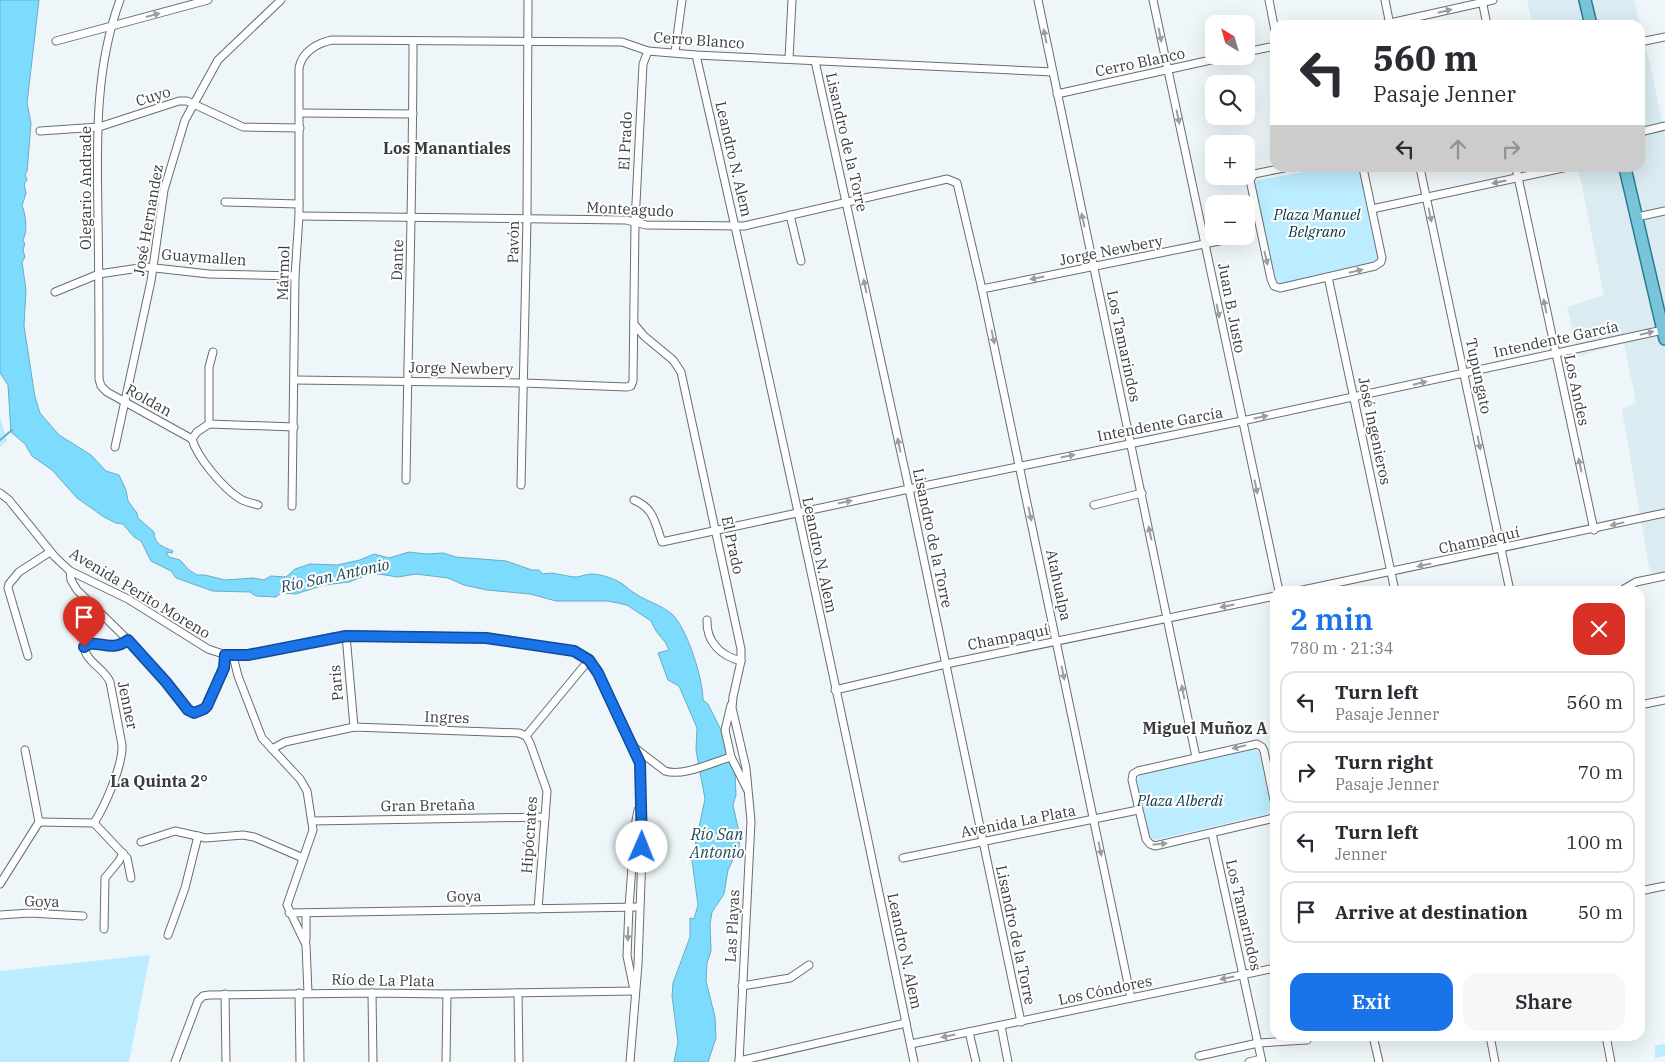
<!DOCTYPE html>
<html lang="en">
<head>
<meta charset="utf-8">
<style>
	:root { --surface:#fff; --page:#f7f7f7; --text:#2b2b33; --muted:#7c7c81; --line:#e1e1e2; --accent:#1a73e8 }
	body { margin:0; font-family:"IBM Plex Serif",serif; background:var(--page); color:var(--text); height:100vh; display:flex; flex-direction:column; font-size:19px; white-space:nowrap }
	* { box-sizing:border-box; margin:0 }
	p { font-size:16px; color:var(--muted) }
	.icon { flex:none; width:28px; height:28px; fill:none; stroke:currentColor; stroke-width:2; stroke-linecap:round; stroke-linejoin:round }
	.map { position:relative; flex:1; overflow:hidden }
	.details { position:absolute; left:1270px; top:586px; width:375px; height:455px; display:flex; flex-direction:column; background:var(--surface); border-radius:15px; box-shadow:0 5px 20px #0002 }
	.details>* { flex:none }
	.guide { position:absolute; left:1270px; top:20px; width:375px; height:152px; border-radius:15px; box-shadow:0 5px 20px #0002; background:#fff; color:var(--text); overflow:hidden }
	.needle { width:32px; rotate:323deg }
	.tools { position:absolute; left:1205px; top:15px; display:grid; gap:10px }
	.tools a { display:grid; place-items:center; width:50px; height:50px; border-radius:10px; background:var(--surface); box-shadow:0 5px 20px #0002; font-size:25px }
	.pin { position:absolute; display:grid; place-items:center; width:42px; height:42px; color:#fff; margin:-51px -21px; border-radius:50% 50% 50% 0; rotate:-45deg; box-shadow:0 0 5px #0007 }
	.pin .icon { rotate:45deg }
	.me { position:absolute; width:55px; margin:-28px; rotate:1deg; stroke-linejoin:round; filter:drop-shadow(0 0 4px #0008) }
	.turn { display:flex; align-items:center; gap:18px; height:105px; padding:0 20px; font-size:22px }
	.turn .icon { width:65px; height:65px; stroke-width:2.5 }
	.turn b { display:block; font-size:35px; line-height:42px }
	.lanes { display:flex; align-items:center; height:48px; padding:0 20px; background:#0003; justify-content:center; gap:25px; direction:ltr }
	.lanes .off { opacity:.35 }
	.round { display:grid; place-items:center; flex:none; width:52px; height:52px; border-radius:15px; background:var(--page) }
	.head { display:flex; align-items:center; justify-content:space-between; height:85px; padding:0 20px }
	h1 { font-size:30px; font-weight:600; line-height:38px; color:var(--accent) }
	.cta { display:flex; gap:10px; margin-top:auto; padding:10px 20px }
	.cta a { flex:1; height:58px; border-radius:15px; background:var(--accent); color:#fff; font-size:20px; font-weight:600; line-height:58px; text-align:center }
	.cta a+a { background:var(--page); color:var(--text) }
	ul { padding:0; list-style:none }
	li { display:flex; align-items:center; gap:15px; height:62px; margin:0 10px 8px; padding:0 10px; border:2px solid var(--line); border-radius:15px }
	li div { flex:1 }
	li b { display:block; font-size:19px }
	li em { font-style:normal }
	.map>svg:first-child { display:block }
	.built { fill:#daebf1 }
	.green { fill:#bcecff }
	.water { fill:#7ddcfd; stroke:#69acc3 }
	.lines { fill:none; stroke-linecap:round; stroke-linejoin:round }
	.stream { stroke:#69acc3; stroke-width:2 }
	.minor-casing { stroke:#676e71; stroke-width:9 }
	.primary-casing { stroke:#277c93; stroke-width:14 }
	.minor { stroke:#fff; stroke-width:7 }
	.primary { stroke:#78c5da; stroke-width:11 }
	.oneway { fill:#9c9e9e }
	.route-casing { stroke:#114b97; stroke-width:12 }
	.route { stroke:#1a73e8; stroke-width:9 }
	.labels { text-anchor:middle; dominant-baseline:central; stroke-width:4; stroke-linejoin:round; paint-order:stroke }
	.street-label { font-size:15px; fill:#393c3d; stroke:#fff }
	.park-label { font-size:15px; font-style:italic; fill:#043240; stroke:#fff }
	.neighbourhood-label { font-size:16px; font-weight:bold; fill:#393c3d; stroke:#fff }
	.water-label { font-size:16px; font-style:italic; fill:#1f4a58; stroke:#fff }
</style>
</head>
<body>
<div class="map">
<svg width="1665" height="1062" viewBox="0 0 1665 1062">
	<rect width="100%" height="100%" fill="#eef6f9"/>
	<!-- built -->
	<polygon class="built" points="1527,0 1634,0 1650,64 1665,134 1665,574 1650,572 1622,410 1636,402 1624,343 1579,356 1567,307 1604,295 1581,182 1577,168 1640,168 1640,25 1533,25"/>
	<!-- green -->
	<g class="green">
		<polygon points="1326,168 1359,168 1379,259 1375,264 1282,284 1275,279 1255,183 1258,180"/>
		<polygon points="0,417 7,441 0,447"/>
		<polygon points="1253,749 1259,752 1271,809 1267,814 1155,840 1150,837 1137,780 1141,774"/>
		<polygon points="150,955 129,1062 0,1062 0,971"/>
		<polygon points="1665,1044 1665,1056 1655,1058 1655,1046"/>
	</g>
	<!-- water -->
	<path class="water" d="M0,0H39L27,103L31,123L27,172L25,174L27,180L24,184L26,193L22,206C25,210 27,229 25,235C24,237 23,240 23,242L25,243L23,250L25,257L22,262L26,290L24,326L35,397L40,413L59,435L91,455L106,471L119,475L126,490L128,501L137,513L138,518L154,532C154,545 164,547 173,551L172,553L166,552L169,557L180,560L189,570L197,575H205L225,580L253,578L264,580L271,576L286,577L295,569L310,564L337,565L360,560L374,554L389,558L409,552L426,554L443,553L456,557L506,561L532,570H539L543,574C554,571 565,577 577,577C582,576 587,574 592,574C601,574 616,579 624,585C628,588 632,592 636,594C648,602 662,605 673,615C688,631 703,679 703,700L708,704L720,728L735,773L736,795L733,805L740,837L739,847L728,870L724,894L712,912L710,924L711,951L707,963L706,981L715,1017L716,1038L708,1062H674L678,1042L672,996L673,983L690,937V918L694,919L698,905L692,860L705,799L696,750L697,728L679,686L668,680L658,653L669,650L665,642L656,631L651,621L627,605L608,601H556L530,594L487,590L464,585L448,578L416,574L398,577L372,573L349,582L324,585L296,594L281,593L276,597L256,596L250,592L213,591L176,578L171,571L151,561L141,541L134,537L123,524L116,523L104,517L77,498L52,470L32,456L25,444L11,432L8,385L0,373Z"/>
	<g class="lines">
		<!-- stream -->
		<polyline class="stream" points="0,440 12,430"/>
		<!-- minor casing -->
		<g class="minor-casing">
			<g id="minor">
				<path d="M120,0C94,70 97,145 98,219C99,272 99,326 99,379L101,386L107,392L192,439"/>
				<polyline points="1038,0 1196,757"/>
				<path d="M1153,0C1194,197 1236,394 1279,591"/>
				<polyline points="1269,0 1275,31"/>
				<polyline points="1385,0 1390,25"/>
				<polyline points="1482,0 1487,25"/>
				<polyline points="1381,25 1493,0"/>
				<polyline points="56,41 208,0"/>
				<polyline points="1640,42 1665,37"/>
				<polyline points="675,52 682,0"/>
				<polyline points="1246,52 1275,46"/>
				<path d="M696,55C773,390 845,726 914,1062"/>
				<polyline points="789,59 792,0"/>
				<polyline points="815,61 909,489 1021,1022"/>
				<polyline points="1057,94 1229,56"/>
				<polyline points="300,113 413,114"/>
				<polyline points="40,131 99,127 179,101 187,101 243,127 300,128"/>
				<polyline points="1640,132 1665,126"/>
				<polyline points="1284,168 1254,174 1250,180 1271,279 1274,286 1280,288 1375,266 1381,262 1382,258 1363,168"/>
				<polyline points="1420,168 1510,591"/>
				<polyline points="1516,168 1594,530"/>
				<polyline points="225,202 299,204"/>
				<polyline points="1372,209 1563,168"/>
				<polyline points="790,215 801,261"/>
				<polyline points="299,216 626,220 646,225 744,226 947,179 957,183 982,289 1131,998"/>
				<polyline points="1637,217 1665,211"/>
				<polyline points="1328,277 1395,591"/>
				<polyline points="982,289 1244,236"/>
				<polyline points="55,292 99,274 146,267 209,274 295,276"/>
				<polyline points="634,324 644,336 673,360 681,372 741,649 741,661 733,697 732,708 746,768 751,821 739,1062"/>
				<path d="M213,352L209,367V424L197,432L192,439C197,457 223,488 239,498C244,502 252,503 258,505"/>
				<polyline points="294,380 524,383 627,387 631,386 633,381 635,223 643,64 648,51"/>
				<polyline points="209,424 294,427"/>
				<polyline points="115,447 151,281 164,190 185,120 218,60 281,0"/>
				<path d="M406,480C408,334 413,188 413,41"/>
				<polyline points="521,485 527,219 528,0"/>
				<polyline points="0,493 9,500 55,557 70,571 128,599 208,649 226,655 248,655 334,637 356,635 485,637 508,640 574,651 585,657 595,668 634,747 640,763 641,772 640,799 643,827 638,964 630,1062"/>
				<path d="M634,500C654,508 655,523 662,542L909,489L1242,421L1663,330"/>
				<polyline points="1094,505 1142,493"/>
				<path d="M292,506L295,276L299,216V68C302,52 317,43 332,40L622,42L648,51L696,55L1053,72"/>
				<path d="M70,571L71,580L77,590L128,640C110,654 95,637 84,647C86,662 104,668 110,682L122,745C123,765 105,806 94,823"/>
				<polyline points="1624,589 1636,582 1665,576"/>
				<polyline points="1298,591 1665,513"/>
				<path d="M707,620C706,642 721,656 741,661"/>
				<polyline points="346,635 354,727"/>
				<polyline points="128,640 166,681 188,710 194,713 204,709 207,706 224,668 225,655"/>
				<polyline points="28,656 8,588 9,584 19,572 50,552"/>
				<polyline points="233,656 238,676 262,738 300,779 307,791 313,830 287,905 306,945 308,993"/>
				<polyline points="835,690 946,664 1275,596"/>
				<polyline points="731,705 725,730 731,757"/>
				<polyline points="1640,705 1665,700"/>
				<polyline points="526,736 530,743 547,791 538,909"/>
				<polyline points="526,736 589,660"/>
				<path d="M635,748L665,771C683,777 713,762 731,757L747,789"/>
				<polyline points="272,749 285,742 354,727 519,733 526,736"/>
				<polyline points="1275,805 1264,751 1262,747 1257,744 1138,771 1133,774 1132,780 1146,839 1150,844 1155,846 1270,819 1275,815"/>
				<polyline points="312,821 545,817"/>
				<polyline points="39,822 94,823 127,858 131,878"/>
				<polyline points="1212,833 1262,1062"/>
				<polyline points="141,842 175,831 206,838 243,835 254,837 303,858"/>
				<polyline points="903,858 1138,810"/>
				<polyline points="0,884 39,822 25,750"/>
				<polyline points="1640,891 1665,886"/>
				<polyline points="289,913 639,907"/>
				<polyline points="0,915 30,913 83,916"/>
				<polyline points="104,929 105,878 119,861 123,853"/>
				<polyline points="168,935 185,888 198,836"/>
				<polyline points="306,940 306,913"/>
				<polyline points="633,985 627,956 629,907 635,826 638,810"/>
				<polyline points="742,986 790,978 809,965"/>
				<polyline points="299,993 300,1062"/>
				<polyline points="372,993 373,1062"/>
				<polyline points="518,993 519,1062"/>
				<polyline points="225,994 226,1062"/>
				<polyline points="1001,1026 1008,1062"/>
				<polyline points="969,1032 976,1062"/>
				<polyline points="1373,1036 1379,1062"/>
				<polyline points="1490,1036 1495,1062"/>
				<polyline points="1606,1036 1611,1062"/>
				<polyline points="911,1044 1275,968"/>
				<polyline points="1199,1056 1258,1043 1307,1040"/>
				<polyline points="739,1061 906,1023"/>
				<polyline points="175,1062 198,1001 203,996 209,995 372,993 447,994 634,991"/>
				<polyline points="446,1062 447,994"/>
				<polyline points="1249,1062 1261,1059"/>
			</g>
		</g>
		<!-- primary casing -->
		<g class="primary-casing">
			<g id="primary">
				<polyline points="1585,0 1591,25"/>
				<polyline points="1625,168 1665,339"/>
			</g>
		</g>
		<!-- minor -->
		<use href="#minor" class="minor"/>
		<!-- primary -->
		<use href="#primary" class="primary"/>
	</g>
	<!-- one-way arrows -->
	<defs><path id="oneway-solid" d="M-6-.8H1V-3.2L6.5 0L1 3.2V.8H-6Z" transform="scale(1.25)"/></defs>
	<g class="oneway">
		<use href="#oneway-solid" transform="translate(1445 11) rotate(-13)"/>
		<use href="#oneway-solid" transform="translate(153 15) rotate(-15)"/>
		<use href="#oneway-solid" transform="translate(1160 35) rotate(78)"/>
		<use href="#oneway-solid" transform="translate(1045 36) rotate(-102)"/>
		<use href="#oneway-solid" transform="translate(1178 117) rotate(78)"/>
		<use href="#oneway-solid" transform="translate(1499 182) rotate(168)"/>
		<use href="#oneway-solid" transform="translate(1430 215) rotate(78)"/>
		<use href="#oneway-solid" transform="translate(1083 220) rotate(-102)"/>
		<use href="#oneway-solid" transform="translate(1266 258) rotate(77)"/>
		<use href="#oneway-solid" transform="translate(1356 271) rotate(-13)"/>
		<use href="#oneway-solid" transform="translate(1037 278) rotate(169)"/>
		<use href="#oneway-solid" transform="translate(865 286) rotate(-102)"/>
		<use href="#oneway-solid" transform="translate(1545 306) rotate(-102)"/>
		<use href="#oneway-solid" transform="translate(1218 311) rotate(79)"/>
		<use href="#oneway-solid" transform="translate(1647 333) rotate(-13)"/>
		<use href="#oneway-solid" transform="translate(993 337) rotate(78)"/>
		<use href="#oneway-solid" transform="translate(1420 383) rotate(-13)"/>
		<use href="#oneway-solid" transform="translate(1261 417) rotate(-12)"/>
		<use href="#oneway-solid" transform="translate(1479 443) rotate(78)"/>
		<use href="#oneway-solid" transform="translate(899 445) rotate(-102)"/>
		<use href="#oneway-solid" transform="translate(1068 456) rotate(-12)"/>
		<use href="#oneway-solid" transform="translate(1580 465) rotate(-102)"/>
		<use href="#oneway-solid" transform="translate(1256 487) rotate(78)"/>
		<use href="#oneway-solid" transform="translate(845 502) rotate(-12)"/>
		<use href="#oneway-solid" transform="translate(1030 514) rotate(78)"/>
		<use href="#oneway-solid" transform="translate(1617 524) rotate(167)"/>
		<use href="#oneway-solid" transform="translate(1150 533) rotate(-102)"/>
		<use href="#oneway-solid" transform="translate(1424 565) rotate(168)"/>
		<use href="#oneway-solid" transform="translate(1227 606) rotate(169)"/>
		<use href="#oneway-solid" transform="translate(1063 673) rotate(78)"/>
		<use href="#oneway-solid" transform="translate(1183 692) rotate(-101)"/>
		<use href="#oneway-solid" transform="translate(1239 747) rotate(167)"/>
		<use href="#oneway-solid" transform="translate(1160 844) rotate(-6)"/>
		<use href="#oneway-solid" transform="translate(1100 849) rotate(78)"/>
		<use href="#oneway-solid" transform="translate(628 934) rotate(92)"/>
		<use href="#oneway-solid" transform="translate(1227 978) rotate(169)"/>
		<use href="#oneway-solid" transform="translate(948 1036) rotate(168)"/>
	</g>
	<g class="lines">
		<!-- route casing -->
		<g class="route-casing">
			<path id="route" d="M84,647C95,637 110,654 128,640L166,682L188,710L194,713L204,709L207,706L224,668L225,655H248L346,636L486,638L574,651L589,660L598,673L640,763L642,847"/>
		</g>
		<!-- route -->
		<use href="#route" class="route"/>
	</g>
	<g class="labels">
		<!-- street labels -->
		<g class="street-label">
			<text transform="translate(699 40) rotate(4)">Cerro Blanco</text>
			<text transform="translate(1140 62) rotate(-12)">Cerro Blanco</text>
			<text transform="translate(153 96) rotate(-17)">Cuyo</text>
			<text transform="translate(625 141) rotate(-87)">El Prado</text>
			<text transform="translate(847 142) rotate(77)">Lisandro de la Torre</text>
			<text transform="translate(734 159) rotate(77)">Leandro N. Alem</text>
			<text transform="translate(85 188) rotate(-90)">Olegario Andrade</text>
			<text transform="translate(630 209) rotate(3)">Monteagudo</text>
			<text transform="translate(148 220) rotate(-80)">José Hernandez</text>
			<text transform="translate(513 242) rotate(-89)">Pavón</text>
			<text transform="translate(1111 250) rotate(-11)">Jorge Newbery</text>
			<text transform="translate(204 257) rotate(4)">Guaymallen</text>
			<text transform="translate(397 260) rotate(-88)">Dante</text>
			<text transform="translate(283 273) rotate(-88)">Mármol</text>
			<text transform="translate(1232 308) rotate(79)">Juan B. Justo</text>
			<text transform="translate(1556 339) rotate(-12)">Intendente García</text>
			<text transform="translate(1124 346) rotate(78)">Los Tamarindos</text>
			<text transform="translate(461 368) rotate(1)">Jorge Newbery</text>
			<text transform="translate(1479 376) rotate(78)">Tupungato</text>
			<text transform="translate(1577 390) rotate(78)">Los Andes</text>
			<text transform="translate(149 400) rotate(29)">Roldan</text>
			<text transform="translate(1160 424) rotate(-11)">Intendente García</text>
			<text transform="translate(1375 431) rotate(78)">José Ingenieros</text>
			<text transform="translate(933 538) rotate(78)">Lisandro de la Torre</text>
			<text transform="translate(1479 540) rotate(-12)">Champaquí</text>
			<text transform="translate(733 545) rotate(78)">El Prado</text>
			<text transform="translate(820 555) rotate(78)">Leandro N. Alem</text>
			<text transform="translate(1059 585) rotate(78)">Atahualpa</text>
			<text transform="translate(140 593) rotate(31)">Avenida Perito Moreno</text>
			<text transform="translate(1008 637) rotate(-11)">Champaquí</text>
			<text transform="translate(336 683) rotate(-95)">París</text>
			<text transform="translate(128 705) rotate(78)">Jenner</text>
			<text transform="translate(447 717) rotate(2)">Ingres</text>
			<text transform="translate(428 805) rotate(-1)">Gran Bretaña</text>
			<text transform="translate(1018 821) rotate(-11)">Avenida La Plata</text>
			<text transform="translate(529 835) rotate(-86)">Hipócrates</text>
			<text transform="translate(464 896) rotate(-1)">Goya</text>
			<text transform="translate(42 901) rotate(1)">Goya</text>
			<text transform="translate(1244 915) rotate(77)">Los Tamarindos</text>
			<text transform="translate(732 926) rotate(-87)">Las Playas</text>
			<text transform="translate(1016 935) rotate(78)">Lisandro de la Torre</text>
			<text transform="translate(905 951) rotate(78)">Leandro N. Alem</text>
			<text transform="translate(383 980) rotate(1)">Río de La Plata</text>
			<text transform="translate(1105 990) rotate(-12)">Los Cóndores</text>
		</g>
		<!-- park labels -->
		<g class="park-label">
			<text x="1317" y="214">Plaza Manuel<tspan x="1317" dy="17">Belgrano</tspan></text>
			<text x="1180" y="800">Plaza Alberdi</text>
		</g>
		<!-- neighbourhood labels -->
		<g class="neighbourhood-label">
			<text x="447" y="148">Los Manantiales</text>
			<text x="1205" y="728">Miguel Muñoz A</text>
			<text x="159" y="781">La Quinta 2°</text>
		</g>
		<!-- water labels -->
		<g class="water-label">
			<text transform="translate(335 575) rotate(-12)">Río San Antonio</text>
			<text x="717" y="834">Río San<tspan x="717" dy="18">Antonio</tspan></text>
		</g>
	</g>
</svg>
<div class="tools">
<a><svg class="needle" viewBox="-14 -14 28 28"><path d="M0-13l5 13h-10z" fill="#e53935"/><path d="M0 13l5-13h-10z" fill="#7c7c81"/></svg></a>
<a><svg class="icon" aria-label="search" viewBox="0 0 24 24"><circle cx="10" cy="10" r="6"/><path d="M15 15l6 6"/></svg></a>
<a>+</a>
<a>−</a>
</div>
<div class="pin" style="left:84px;top:647px;background:#d93025"><svg class="icon" aria-label="arrive" viewBox="0 0 24 24"><path d="M6 21V4h12l-3 4 3 4H6"/></svg></div>
<svg class="me" style="left:642px;top:847px" viewBox="-20 -20 40 40"><circle r="19" fill="#fff"/><path d="M0-13L10 11 0 6-10 11z" fill="#1a73e8"/></svg>
<div class="guide">
<div class="turn"><svg class="icon" aria-label="left" viewBox="0 0 24 24"><path d="M17 20v-9H6M10 6l-5 5 5 5"/></svg><div><b>560 m</b>Pasaje Jenner</div></div>
<div class="lanes"><svg class="icon" aria-label="left" viewBox="0 0 24 24"><path d="M17 20v-9H6M10 6l-5 5 5 5"/></svg><svg class="icon off" aria-label="ahead" viewBox="0 0 24 24"><path d="M12 20V5M6 11l6-6 6 6"/></svg><svg class="icon off" aria-label="right" viewBox="0 0 24 24"><path d="M7 20v-9h11M14 6l5 5-5 5"/></svg></div>
</div>
<section class="details">
<div class="head"><div><h1>2 min</h1><p>780 m · 21:34</p></div><a class="round" style="background:#d93025;color:#fff"><svg class="icon" aria-label="close" viewBox="0 0 24 24"><path d="M6 6l12 12M18 6L6 18"/></svg></a></div>
<ul>
<li><svg class="icon" aria-label="left" viewBox="0 0 24 24"><path d="M17 20v-9H6M10 6l-5 5 5 5"/></svg><div><b>Turn left</b><p>Pasaje Jenner</p></div><em>560 m</em></li>
<li><svg class="icon" aria-label="right" viewBox="0 0 24 24"><path d="M7 20v-9h11M14 6l5 5-5 5"/></svg><div><b>Turn right</b><p>Pasaje Jenner</p></div><em>70 m</em></li>
<li><svg class="icon" aria-label="left" viewBox="0 0 24 24"><path d="M17 20v-9H6M10 6l-5 5 5 5"/></svg><div><b>Turn left</b><p>Jenner</p></div><em>100 m</em></li>
<li><svg class="icon" aria-label="arrive" viewBox="0 0 24 24"><path d="M6 21V4h12l-3 4 3 4H6"/></svg><div><b>Arrive at destination</b></div><em>50 m</em></li>
</ul>
<div class="cta"><a>Exit</a><a>Share</a></div>
</section>
</div>
</body>
</html>
